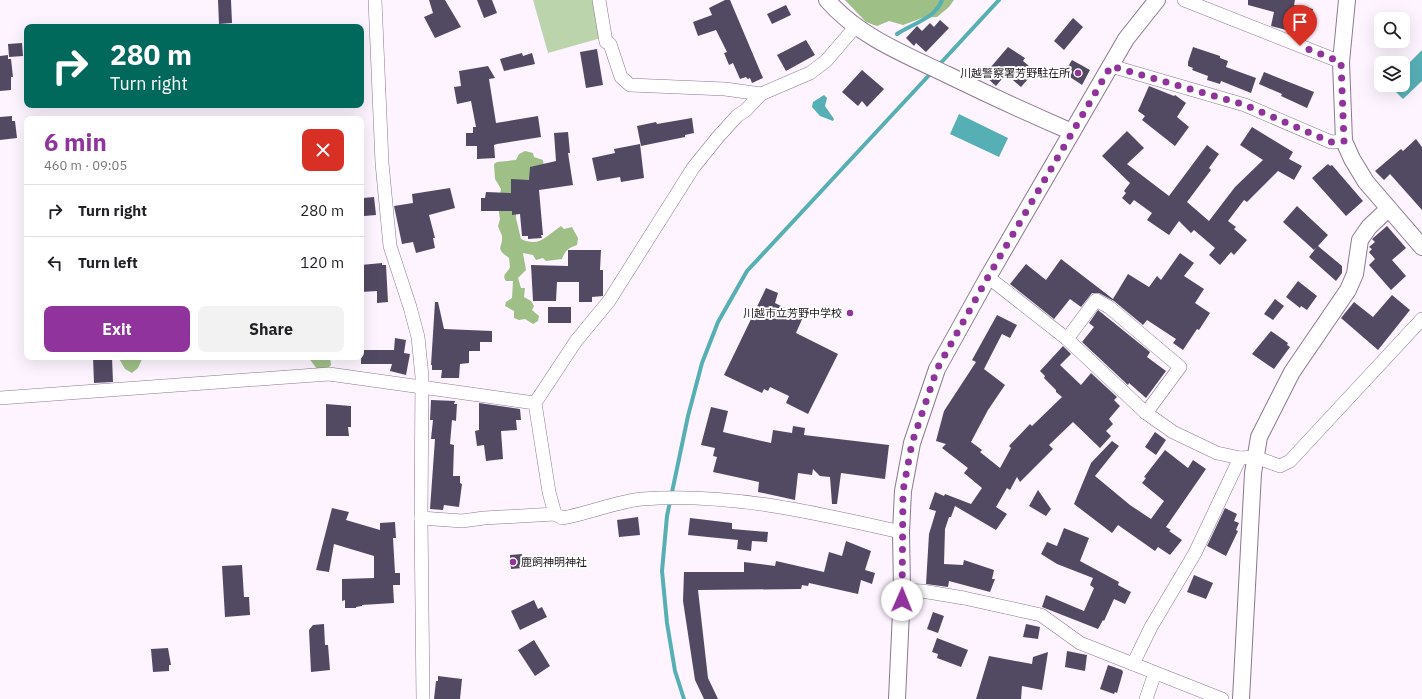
<!DOCTYPE html>
<html lang="en">
<head>
<meta charset="utf-8">
<style>
	:root { --surface:#fff; --page:#f2f2f2; --text:#202124; --muted:#757577; --line:#e0e0e0; --accent:#90339d }
	body { margin:0; font-family:"IBM Plex Sans","Noto Sans JP",sans-serif; background:var(--page); color:var(--text); height:100vh; display:flex; flex-direction:column; font-size:15px; white-space:nowrap }
	* { box-sizing:border-box; margin:0 }
	p { font-size:13px; color:var(--muted) }
	.icon { flex:none; width:22px; height:22px; fill:none; stroke:currentColor; stroke-width:2; stroke-linecap:round; stroke-linejoin:round }
	.map { position:relative; flex:1; overflow:hidden }
	.panel { position:absolute; left:24px; top:116px; width:340px; height:244px; display:flex; flex-direction:column; background:var(--surface); border-radius:8px; box-shadow:0 4px 16px #0002 }
	.panel>* { flex:none }
	.banner { position:absolute; left:24px; top:24px; width:340px; height:84px; border-radius:8px; box-shadow:0 4px 16px #0002; background:#00695c; color:#fff; overflow:hidden }
	.fabs { position:absolute; left:1374px; top:12px; display:grid; gap:8px }
	.fabs a { display:grid; place-items:center; width:36px; height:36px; border-radius:8px; background:var(--surface); box-shadow:0 4px 16px #0002; font-size:20px }
	.pin { position:absolute; display:grid; place-items:center; width:34px; height:34px; color:#fff; margin:-41px -17px; border-radius:50% 50% 50% 0; rotate:-45deg; box-shadow:0 0 4px #0007 }
	.pin .icon { rotate:45deg }
	.me { position:absolute; width:44px; margin:-22px; rotate:1deg; stroke-linejoin:round; filter:drop-shadow(0 0 3px #0008) }
	.turn { display:flex; align-items:center; gap:14px; height:84px; padding:0 20px; font-size:18px }
	.turn .icon { width:52px; height:52px; stroke-width:2.5 }
	.turn b { display:block; font-size:28px; line-height:34px }
	.round { display:grid; place-items:center; flex:none; width:42px; height:42px; border-radius:8px; background:var(--page) }
	.summary { display:flex; align-items:center; justify-content:space-between; height:68px; padding:0 20px }
	h1 { font-size:24px; font-weight:700; line-height:30px; color:var(--accent) }
	.button { display:flex; gap:8px; margin-top:auto; padding:8px 20px }
	.button a { flex:1; height:46px; border-radius:8px; background:var(--accent); color:#fff; font-size:16px; font-weight:700; line-height:46px; text-align:center }
	.button a+a { background:var(--page); color:var(--text) }
	ul { padding:0; list-style:none }
	li { display:flex; align-items:center; gap:12px; height:52px; padding:0 20px; border-top:1px solid var(--line) }
	li div { flex:1 }
	li b { display:block; font-size:15px }
	li em { font-style:normal }
	.map>svg:first-child { display:block }
	.green { fill:#bcd4ac }
	.forest { fill:#9ebf86 }
	.water { fill:#56afb5 }
	.lines { fill:none; stroke-linecap:round; stroke-linejoin:round }
	.stream { stroke:#56afb5; stroke-width:4 }
	.building { fill:#524a63 }
	.minor-casing { stroke:#8b788f; stroke-width:14 }
	.tertiary-casing { stroke:#8b788f; stroke-width:18 }
	.minor { stroke:#fff; stroke-width:13 }
	.tertiary { stroke:#fff; stroke-width:16 }
	.route { stroke:#90339d; stroke-width:7; stroke-dasharray:0 12.6 }
	.poi-dot { fill:#90339d; stroke:#fff; stroke-width:1.5 }
	.labels { text-anchor:middle; dominant-baseline:central; stroke-width:4; stroke-linejoin:round; paint-order:stroke }
	.poi-label { font-size:11px; fill:#1e161f; stroke:#fff; text-anchor:end }
</style>
</head>
<body>
<div class="map">
<svg width="1422" height="699" viewBox="0 0 1422 699">
	<rect width="100%" height="100%" fill="#fdf4ff"/>
	<!-- green -->
	<polygon class="green" points="533,0 594,0 601,38 548,53"/>
	<!-- forest -->
	<g class="forest">
		<polygon points="845,0 954,0 949,7 937,17 922,18 903,25 889,21 877,26 866,22"/>
		<path d="M525,151L533,153L534,157L543,160L544,167L516,210V218L521,239C540,248 547,235 561,226L564,229L572,227L578,238L577,245C568,248 565,251 562,259L546,261L543,258L536,260L533,255L523,253L526,270L518,278L521,288H525L524,297L531,301L534,306L532,310L539,316L538,321L533,324L525,319L519,320L514,318V311L505,306L506,302L512,298L513,281H506C501,274 508,273 510,267L509,258C494,247 503,249 502,236C501,233 499,229 498,226L500,219L498,206L501,189L495,179L494,164L497,162L516,160L519,154Z"/>
		<polygon points="118,357 143,357 138,368 132,373 125,369"/>
		<polygon points="308,357 330,357 331,365 326,370 317,369"/>
	</g>
	<!-- water -->
	<g class="water">
		<polygon points="1422,50 1422,81 1403,99 1389,85 1403,85 1403,69"/>
		<polygon points="824,95 827,98 825,106 834,119 833,121 820,116 812,107 813,102"/>
		<polygon points="959,114 1008,138 999,157 950,134"/>
	</g>
	<g class="lines">
		<!-- stream -->
		<g class="stream">
			<path d="M897,34C913,23 935,19 942,0"/>
			<polyline points="937,67 999,0"/>
			<polyline points="684,699 675,671 667,623 662,571 667,516 688,416 702,363 718,322 747,271 932,72"/>
		</g>
	</g>
	<!-- building -->
	<g class="building">
		<polygon points="218,0 231,0 232,23 219,24"/>
		<polygon points="429,0 445,0 461,27 435,38 424,17 433,13"/>
		<polygon points="477,0 492,0 497,13 484,18"/>
		<polygon points="725,0 730,0 763,78 752,83 750,78 748,79 746,77 740,79 733,63 729,65 724,53 727,52 716,30 698,36 693,22 712,15 709,8"/>
		<polygon points="1248,0 1295,0 1294,5 1313,9 1306,37 1294,35 1290,33 1290,31 1271,26 1274,12 1248,5"/>
		<polygon points="786,5 791,15 772,24 767,14"/>
		<polygon points="1073,18 1083,27 1064,50 1054,41"/>
		<polygon points="940,20 949,28 926,52 916,43 914,46 906,38 917,26 922,31 930,23 934,27"/>
		<polygon points="806,40 815,55 786,71 777,55"/>
		<polygon points="22,43 23,56 9,57 8,44"/>
		<polygon points="1008,47 1025,58 1023,61 1035,71 1021,87 1006,74 996,86 984,75"/>
		<polygon points="1193,47 1220,56 1220,58 1228,61 1226,67 1256,78 1251,93 1221,81 1220,84 1207,80 1208,76 1192,70 1193,68 1188,66 1188,62"/>
		<polygon points="597,49 603,85 586,88 580,52"/>
		<polygon points="522,53 523,56 532,53 535,64 504,71 500,59"/>
		<polygon points="8,55 8,59 11,59 13,77 11,77 11,90 0,91 0,56"/>
		<polygon points="1072,60 1090,70 1082,85 1064,73"/>
		<polygon points="488,66 495,78 489,79 496,123 538,116 541,137 497,144 494,145 495,158 477,159 477,146 466,146 466,133 473,133 473,127 476,127 471,101 457,104 454,87 461,86 459,71"/>
		<polygon points="862,70 884,89 867,107 862,101 858,106 842,92"/>
		<polygon points="1264,72 1314,92 1307,108 1281,96 1282,94 1259,84"/>
		<polygon points="1149,86 1174,96 1175,95 1186,103 1177,117 1189,127 1175,146 1142,120 1145,116 1138,111"/>
		<polygon points="12,116 12,121 15,121 17,138 0,140 0,117"/>
		<polygon points="692,118 694,133 685,135 685,137 641,146 637,126 656,122 657,124"/>
		<polygon points="1252,127 1293,152 1289,159 1302,166 1294,180 1278,171 1247,202 1244,200 1228,221 1236,227 1234,229 1247,240 1234,255 1231,252 1220,265 1209,255 1215,248 1194,230 1191,233 1179,221 1169,235 1147,220 1152,213 1134,200 1130,205 1122,198 1126,193 1124,191 1130,183 1102,156 1127,131 1144,148 1127,164 1169,196 1207,145 1219,154 1209,168 1211,170 1187,202 1209,221 1235,187 1263,160 1240,145"/>
		<polygon points="568,132 570,153 568,153 573,185 539,190 543,235 541,235 542,238 528,239 528,236 522,236 520,214 512,215 512,211 481,211 481,198 485,198 486,192 511,193 511,179 529,180 530,167 556,161 554,133"/>
		<polygon points="1416,139 1422,147 1422,210 1390,174 1384,180 1375,171 1401,149 1403,151"/>
		<polygon points="640,144 644,178 621,182 620,177 597,181 592,158 615,153 614,149"/>
		<polygon points="1328,164 1330,166 1332,165 1363,201 1346,216 1312,178"/>
		<polygon points="450,188 455,208 429,215 435,238 433,238 435,248 416,253 413,242 402,244 394,206 413,203 412,194"/>
		<polygon points="374,197 376,215 364,216 363,198"/>
		<polygon points="1297,206 1328,235 1318,246 1342,266 1342,273 1336,281 1309,257 1317,247 1314,250 1283,222"/>
		<polygon points="1387,226 1406,248 1392,260 1406,276 1391,290 1369,265 1375,259 1369,252 1372,249 1369,247 1375,242 1372,239"/>
		<polygon points="568,250 601,250 600,270 603,270 603,296 592,297 592,302 579,302 579,282 557,282 556,301 533,301 531,265 568,266"/>
		<polygon points="1180,253 1194,263 1184,276 1204,289 1195,303 1210,313 1199,330 1197,329 1183,350 1173,343 1176,339 1147,320 1143,325 1114,301 1099,293 1092,293 1081,307 1070,299 1054,319 1010,284 1026,264 1046,280 1061,259 1113,299 1128,274 1149,287 1157,276 1161,280"/>
		<polygon points="382,263 382,265 386,265 388,302 377,303 377,291 361,292 361,265"/>
		<polygon points="1298,281 1317,296 1307,310 1301,306 1300,308 1286,297"/>
		<polygon points="766,288 778,293 775,303 803,317 796,333 838,354 808,414 786,403 789,396 770,387 768,391 764,389 762,393 724,375"/>
		<polygon points="1392,295 1410,310 1378,350 1341,318 1354,302 1373,317"/>
		<polygon points="1275,299 1284,306 1273,320 1264,314"/>
		<polygon points="435,302 438,302 444,329 492,331 492,342 480,342 480,351 469,351 469,363 460,364 459,378 441,378 442,370 432,370 432,365 431,365"/>
		<rect x="548" y="307" width="23" height="16"/>
		<polygon points="1098,310 1150,352 1147,357 1166,371 1146,398 1129,383 1128,385 1082,342 1094,327 1089,323"/>
		<polygon points="997,315 1017,325 1010,338 1002,334 984,369 1005,385 988,410 971,442 982,450 980,452 1000,468 1011,448 1009,446 1030,424 1032,426 1062,397 1056,392 1056,390 1044,378 1045,376 1040,371 1063,346 1071,354 1060,365 1081,385 1091,373 1117,397 1114,400 1120,406 1109,419 1113,424 1106,431 1111,436 1100,448 1073,422 1049,445 1053,449 1020,482 1017,477 1010,490 1007,488 996,507 1007,514 996,530 955,506 951,517 949,517 945,529 944,564 963,565 964,560 994,570 992,579 995,579 990,592 949,581 948,587 926,584 929,534 936,511 929,509 935,492 944,496 945,494 971,504 982,488 964,473 968,468 942,448 946,444 936,441 944,411 976,362 972,360"/>
		<polygon points="1271,331 1288,343 1287,345 1290,347 1274,369 1252,354"/>
		<polygon points="395,338 406,340 404,353 410,354 406,375 390,371 392,364 361,364 361,350 394,350"/>
		<polygon points="93,357 112,357 113,382 94,383"/>
		<polygon points="431,400 455,401 454,404 457,404 456,421 452,420 450,444 454,445 453,476 460,476 460,483 462,484 459,507 444,505 443,510 430,509 435,439 431,439 433,420 430,420"/>
		<polygon points="479,403 520,409 521,420 516,420 517,430 501,431 503,459 486,461 484,445 477,446 475,431 479,430"/>
		<polygon points="326,404 351,406 351,427 348,427 349,436 326,436"/>
		<polygon points="711,407 728,411 723,432 771,443 773,430 792,433 793,426 805,428 804,435 889,445 885,479 841,473 837,504 832,504 830,477 820,476 813,469 812,475 798,473 795,500 758,492 759,482 713,472 717,457 713,456 715,448 701,445"/>
		<polygon points="1155,432 1166,440 1156,455 1145,447"/>
		<polygon points="1112,441 1119,446 1095,476 1130,505 1151,519 1164,501 1142,483 1146,478 1144,477 1165,450 1188,468 1193,460 1206,469 1166,527 1171,530 1169,531 1182,540 1170,555 1158,547 1155,551 1118,525 1112,533 1074,504 1091,463"/>
		<polygon points="1038,490 1051,509 1046,516 1029,506"/>
		<polygon points="332,508 349,512 346,520 380,530 380,523 395,522 396,538 393,538 395,573 400,573 400,585 393,585 394,603 362,605 362,606 356,607 356,608 345,608 345,600 342,601 342,579 374,578 374,556 334,544 329,572 316,570"/>
		<polygon points="1225,508 1237,514 1234,521 1239,523 1236,530 1238,531 1226,556 1207,546"/>
		<polygon points="638,517 640,535 619,537 617,520"/>
		<polygon points="690,518 732,523 732,529 768,532 767,542 752,541 751,551 737,549 738,540 688,535"/>
		<polygon points="1064,528 1089,538 1080,561 1119,582 1118,585 1131,592 1125,604 1114,599 1104,621 1103,620 1098,629 1042,607 1046,595 1084,611 1094,588 1090,585 1093,578 1057,564 1041,554 1047,542 1057,546"/>
		<polygon points="846,541 871,551 865,570 875,573 872,584 861,580 858,594 809,583 808,586 802,585 801,589 698,590 708,678 718,699 704,699 695,680 683,601 684,572 744,572 744,562 775,566 776,561 824,572 829,552 842,556"/>
		<polygon points="522,554 523,568 511,569 510,555"/>
		<polygon points="242,565 244,597 249,597 250,615 225,617 222,566"/>
		<polygon points="1194,575 1213,583 1206,599 1187,592"/>
		<polygon points="534,600 538,609 542,607 547,617 520,630 511,611"/>
		<polygon points="933,612 944,616 938,633 927,629"/>
		<polygon points="324,624 325,645 328,645 330,670 311,672 309,630 313,625"/>
		<polygon points="1026,624 1040,627 1038,639 1023,637"/>
		<polygon points="937,638 968,650 961,667 937,658 938,654 932,652"/>
		<polygon points="534,640 550,666 535,676 518,650"/>
		<polygon points="168,648 171,665 169,665 169,671 153,672 151,649"/>
		<polygon points="1067,651 1087,655 1085,671 1065,667"/>
		<polygon points="1048,652 1042,690 1022,686 1021,699 976,699 989,656 1032,664 1033,657"/>
		<polygon points="1108,665 1122,670 1123,672 1117,693 1115,692 1114,694 1100,689"/>
		<polygon points="438,676 462,679 460,699 434,699 436,681 438,681"/>
	</g>
	<g class="lines">
		<!-- minor casing -->
		<g class="minor-casing">
			<g id="minor">
				<polyline points="375,0 382,163 390,246 410,307 418,337 422,377 421,518 423,699"/>
				<polyline points="599,0 606,42 610,44 621,77 630,85 725,89 761,94"/>
				<polyline points="1184,0 1341,62"/>
				<polyline points="1111,66 1245,105 1331,142 1344,141"/>
				<polyline points="988,277 1067,339 1146,413 1173,432 1217,453 1240,458 1255,457 1280,466 1290,461 1422,319"/>
				<polyline points="1067,339 1096,300 1109,307 1180,367 1146,413"/>
				<polyline points="0,398 329,374 535,403"/>
				<polyline points="555,514 549,492 535,403 576,341 609,301 693,168 718,137 737,116 746,110 761,94 810,73 826,61 856,26"/>
				<path d="M421,518L462,521L484,518L555,514L562,518C587,514 618,501 642,499C729,492 817,513 901,532"/>
				<polyline points="902,590 922,591 964,598 1041,615 1080,643 1222,699"/>
				<polyline points="1133,664 1151,627 1195,553 1240,458"/>
				<polyline points="1146,699 1155,673"/>
			</g>
		</g>
		<!-- tertiary casing -->
		<g class="tertiary-casing">
			<g id="tertiary">
				<path d="M827,0C858,36 906,55 948,75C989,95 1030,114 1072,132"/>
				<polyline points="1347,0 1341,62 1344,141 1352,159 1366,182 1422,247"/>
				<polyline points="897,699 902,590 901,532 903,491 912,443 937,369 988,277 1126,39 1157,0"/>
				<polyline points="1241,699 1253,473 1259,437 1292,372 1348,290 1355,274 1360,240 1369,227 1388,209"/>
			</g>
		</g>
		<!-- minor -->
		<use href="#minor" class="minor"/>
		<!-- tertiary -->
		<use href="#tertiary" class="tertiary"/>
	</g>
	<g class="lines">
		<!-- route -->
		<polyline class="route" points="902,600 903,491 912,443 937,369 988,277 1111,66 1245,105 1331,142 1344,141 1341,62 1300,46"/>
	</g>
	<!-- markers -->
	<g class="poi-dot">
		<circle cx="1078" cy="73" r="4"/>
		<circle cx="850" cy="313" r="4"/>
		<circle cx="513" cy="562" r="4"/>
	</g>
	<g class="labels">
		<!-- poi labels -->
		<g class="poi-label">
			<text x="1070" y="73">川越警察署芳野駐在所</text>
			<text x="842" y="313">川越市立芳野中学校</text>
			<text x="521" y="562" text-anchor="start">鹿飼神明神社</text>
		</g>
	</g>
</svg>
<div class="fabs">
<a><svg class="icon" aria-label="search" viewBox="0 0 24 24"><circle cx="10" cy="10" r="6"/><path d="M15 15l6 6"/></svg></a>
<a><svg class="icon" aria-label="layers" viewBox="0 0 24 24"><path d="M12 4l9 5-9 5-9-5zM3 14l9 5 9-5"/></svg></a>
</div>
<div class="pin" style="left:1300px;top:46px;background:#d93025"><svg class="icon" aria-label="arrive" viewBox="0 0 24 24"><path d="M6 21V4h12l-3 4 3 4H6"/></svg></div>
<svg class="me" style="left:902px;top:600px" viewBox="-20 -20 40 40"><circle r="19" fill="#fff"/><path d="M0-13L10 11 0 6-10 11z" fill="#90339d"/></svg>
<div class="banner">
<div class="turn"><svg class="icon" aria-label="right" viewBox="0 0 24 24"><path d="M7 20v-9h11M14 6l5 5-5 5"/></svg><div><b>280 m</b>Turn right</div></div>
</div>
<section class="panel">
<div class="summary"><div><h1>6 min</h1><p>460 m · 09:05</p></div><a class="round" style="background:#d93025;color:#fff"><svg class="icon" aria-label="close" viewBox="0 0 24 24"><path d="M6 6l12 12M18 6L6 18"/></svg></a></div>
<ul>
<li><svg class="icon" aria-label="right" viewBox="0 0 24 24"><path d="M7 20v-9h11M14 6l5 5-5 5"/></svg><div><b>Turn right</b></div><em>280 m</em></li>
<li><svg class="icon" aria-label="left" viewBox="0 0 24 24"><path d="M17 20v-9H6M10 6l-5 5 5 5"/></svg><div><b>Turn left</b></div><em>120 m</em></li>
</ul>
<div class="button"><a>Exit</a><a>Share</a></div>
</section>
</div>
</body>
</html>
